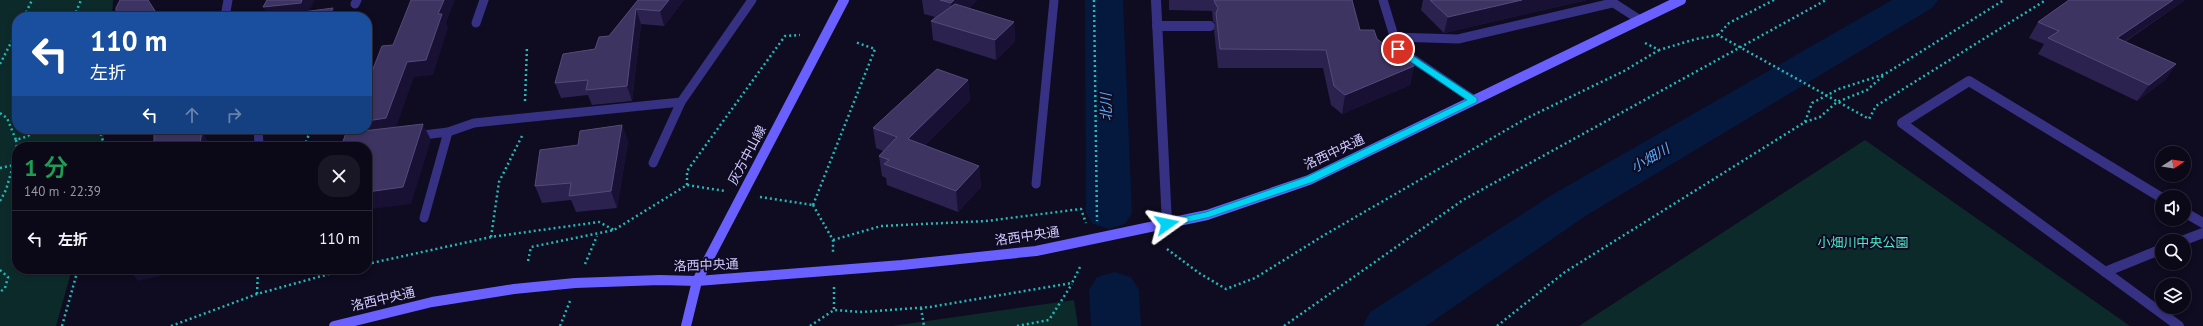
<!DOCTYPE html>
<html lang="ja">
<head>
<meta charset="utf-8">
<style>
	:root { --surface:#0b0818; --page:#191625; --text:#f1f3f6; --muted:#9a9aa2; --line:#2b2937 }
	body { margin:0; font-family:"PT Sans","Noto Sans JP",sans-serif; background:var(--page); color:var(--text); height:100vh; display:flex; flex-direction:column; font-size:15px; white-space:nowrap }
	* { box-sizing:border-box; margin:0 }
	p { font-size:13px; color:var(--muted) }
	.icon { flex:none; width:22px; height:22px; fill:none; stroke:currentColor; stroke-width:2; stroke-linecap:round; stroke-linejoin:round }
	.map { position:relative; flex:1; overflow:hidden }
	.panel { position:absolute; left:12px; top:142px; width:360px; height:132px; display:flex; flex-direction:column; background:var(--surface); border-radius:16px; box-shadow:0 2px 6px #0003,0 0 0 1px var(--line) }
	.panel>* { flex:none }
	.hud { position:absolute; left:12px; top:12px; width:360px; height:122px; border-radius:16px; box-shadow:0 2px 6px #0003,0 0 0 1px var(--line); background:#1a4fa0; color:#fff; overflow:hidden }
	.needle { width:26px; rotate:78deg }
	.buttons { position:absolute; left:2155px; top:146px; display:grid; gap:8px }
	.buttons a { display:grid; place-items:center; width:36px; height:36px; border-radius:50%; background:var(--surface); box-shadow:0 2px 6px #0003,0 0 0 1px var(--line); font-size:20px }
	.pin { position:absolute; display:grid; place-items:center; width:34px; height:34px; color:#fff; margin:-17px; border:2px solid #fff; border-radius:50%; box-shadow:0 1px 4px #0007 }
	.me { position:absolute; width:44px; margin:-22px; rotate:78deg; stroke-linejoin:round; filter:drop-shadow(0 0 3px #0008) }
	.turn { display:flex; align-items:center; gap:14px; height:84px; padding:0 12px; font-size:18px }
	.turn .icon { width:52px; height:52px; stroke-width:2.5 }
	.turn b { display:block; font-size:28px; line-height:34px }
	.lanes { display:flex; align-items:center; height:38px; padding:0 12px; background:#0003; justify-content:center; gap:20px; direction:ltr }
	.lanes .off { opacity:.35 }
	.round { display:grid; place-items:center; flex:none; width:42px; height:42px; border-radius:16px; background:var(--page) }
	.overview { display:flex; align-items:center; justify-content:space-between; height:68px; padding:0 12px }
	h1 { font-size:24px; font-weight:600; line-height:30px; color:#1e9e55 }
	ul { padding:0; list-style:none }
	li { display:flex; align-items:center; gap:12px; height:56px; padding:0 12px; border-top:1px solid var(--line) }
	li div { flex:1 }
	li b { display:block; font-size:15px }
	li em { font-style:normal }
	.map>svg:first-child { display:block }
	.green { fill:#0d2a2a }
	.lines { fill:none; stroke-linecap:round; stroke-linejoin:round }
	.river { fill:#05183e; fill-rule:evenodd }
	.path { stroke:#23b9b6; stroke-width:2.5; stroke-dasharray:2 3; stroke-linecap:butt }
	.lane { stroke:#373183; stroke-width:9 }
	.street { stroke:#373183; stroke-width:10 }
	.secondary { stroke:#6a60ff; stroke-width:10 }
	.wall { fill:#2c224f }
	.shaded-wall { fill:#191134 }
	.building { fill:#3e3462; stroke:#554b7b }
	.route { fill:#00d3f4; stroke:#00899f }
	.labels { text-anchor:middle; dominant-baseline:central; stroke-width:4; stroke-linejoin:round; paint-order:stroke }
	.street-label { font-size:13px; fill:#d1c9ff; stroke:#0f0b20 }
	.park-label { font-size:13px; fill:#4ce9c7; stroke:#0f0b20 }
	.water-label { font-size:14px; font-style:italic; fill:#57abff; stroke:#0f0b20 }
</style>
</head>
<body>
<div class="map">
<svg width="2203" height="326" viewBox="0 0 2203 326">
	<rect width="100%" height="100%" fill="#0f0b20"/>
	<!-- green -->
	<g class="green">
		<polygon points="0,0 113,0 112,17 17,17 17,129 104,129 103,147 17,147 17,269 72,269 56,326 0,326"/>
		<polygon points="1865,140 2130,326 1579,326"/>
		<polygon points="1074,300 1078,326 892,326"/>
	</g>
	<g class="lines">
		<!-- river -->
		<g class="river">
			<polygon points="1085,0 1123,0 1132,213 1125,224 1109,229 1093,224 1086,213"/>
			<polygon points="1892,0 1938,0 1932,8 1587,215 1426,326 1363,326 1370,312 1555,193"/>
			<polygon points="1114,272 1131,277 1139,290 1141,326 1091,326 1089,290 1097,277"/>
		</g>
		<!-- path -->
		<g class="path">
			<polyline points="1094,0 1097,221"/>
			<polyline points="1774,0 1729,23 1718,35 1869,119 1876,106 2046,0"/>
			<polyline points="24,17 32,0"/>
			<polyline points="74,17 81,0"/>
			<polyline points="1645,43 1659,50 1696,39 1718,35"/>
			<polyline points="0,64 17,31"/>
			<polyline points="525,101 527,46"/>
			<polyline points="0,113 7,118 16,140 28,136 35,129"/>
			<polyline points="1805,122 1820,117 1837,102 1867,90 1883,76"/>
			<polyline points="99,129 105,147"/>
			<polyline points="16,140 17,148"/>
			<polyline points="304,147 311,129"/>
			<polyline points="0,168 14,165"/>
			<polyline points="687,185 687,171 785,36 800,35"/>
			<polyline points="760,197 813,205"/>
			<polyline points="0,201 6,190 17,152"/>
			<polyline points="813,205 875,49 855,42"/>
			<polyline points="813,205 833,240 833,254"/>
			<polyline points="491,237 499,182 522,136"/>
			<polyline points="833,240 881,226 986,221 1081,209 1086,223"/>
			<polyline points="1167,249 1199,273 1226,289 1255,278 1326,234 1527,118 1624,71 1659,50"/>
			<polyline points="528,261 531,247 614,230 687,185 725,191"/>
			<polyline points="367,264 491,237 599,222 614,230"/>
			<polyline points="585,264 597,236"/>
			<polyline points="0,270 8,277 5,288 0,292"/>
			<polyline points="834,287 834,310"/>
			<polyline points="257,294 258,269"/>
			<polyline points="921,308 924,326"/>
			<polyline points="62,326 78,269"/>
			<polyline points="171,326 257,294 347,269"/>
			<polyline points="560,326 570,301"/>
			<polyline points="810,326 834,310 862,312 930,307 1072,283 1080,267"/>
			<polyline points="1017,326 1049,320 1072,284"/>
			<polyline points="1284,326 1463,200 1826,0"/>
			<polyline points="1497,326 1565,272 1805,122 1812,103 1839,89 1885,74 2004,0"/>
		</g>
		<!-- lane -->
		<g class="lane">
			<polyline points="1383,0 1398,49 1474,100"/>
			<polyline points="1609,0 1640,20"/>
			<polyline points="355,4 357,0"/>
			<polyline points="225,17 228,0"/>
			<polyline points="476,23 484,0"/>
			<polyline points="1395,37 1458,39 1612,3"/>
			<polyline points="258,129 259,144 265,147"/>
			<polyline points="415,136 448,132 474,123 681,102"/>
			<polyline points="331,147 353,144"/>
			<polyline points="653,163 681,102 752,0"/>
			<polyline points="1036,184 1054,0"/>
			<polyline points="424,218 448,132"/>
		</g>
		<!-- street -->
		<g class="street">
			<polyline points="1156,0 1167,224"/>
			<polyline points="1157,26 1210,26"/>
			<polyline points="2162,198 1969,81 1902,123 2179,326"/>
			<polyline points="2184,212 2203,223"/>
			<polyline points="2182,241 2203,233"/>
			<polyline points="2105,272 2162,249"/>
		</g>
		<!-- secondary -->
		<g class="secondary">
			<polyline points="334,326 432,302 514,289 575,283 660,280 697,281 902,265 1036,251 1207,215 1309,180 1681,0"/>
			<polyline points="686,326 697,281 844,0"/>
		</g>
	</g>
	<!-- wall -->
	<g class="wall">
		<polygon points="638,0 684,0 664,26 641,24 632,101 592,105 588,95 561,98 555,83 609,36"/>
		<polygon points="922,0 977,0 969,8 1014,22 1015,41 996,60 933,40 931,21 935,17 924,14"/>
		<polygon points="1169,0 1352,0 1360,30 1377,39 1414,66 1410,85 1342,114 1331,105 1323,68 1218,68 1214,30 1215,23 1213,21 1212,11 1169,10"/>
		<polygon points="1423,0 1587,0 1444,33 1421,10"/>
		<polygon points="2069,0 2185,0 2125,42 2176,64 2165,80 2137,101 2038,54 2044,44 2029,38 2038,22"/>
		<polygon points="968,80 970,100 924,146 979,166 981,187 958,212 887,185 886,178 882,176 879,156 883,151 876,148 873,128"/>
		<polygon points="622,125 628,142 617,208 576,212 571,200 542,203 535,186 578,145"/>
	</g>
	<!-- shaded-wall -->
	<g class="shaded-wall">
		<polygon points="302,0 315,0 307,15 291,17 269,17 263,7"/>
		<polygon points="444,0 455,0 446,23 448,28 433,75 414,77 394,133 359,137 355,129 367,129 367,121 438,14"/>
		<polygon points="669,0 684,0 664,26 660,11"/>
		<polygon points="954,0 977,0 953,23 951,3"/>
		<polygon points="1522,0 1587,0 1444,33 1448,17"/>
		<polygon points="2173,0 2185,0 2106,54 2117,38"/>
		<polygon points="333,8 337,17 329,17"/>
		<polygon points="636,9 641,24 632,101 627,86"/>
		<polygon points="1014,22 1015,41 996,60 995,40"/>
		<polygon points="2176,64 2165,80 2137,101 2149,85"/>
		<polygon points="1414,66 1410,85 1342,114 1345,95"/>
		<polygon points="968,80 970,100 910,160 908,139"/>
		<polygon points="423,124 431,140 411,204 371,209 367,203 367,192"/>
		<polygon points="622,125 628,142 617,208 611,191"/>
		<polygon points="195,129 204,129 205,136 211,147 199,147 195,135"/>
		<polygon points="979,166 981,187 958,212 956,191"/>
		<polygon points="129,269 185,269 184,270 138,281"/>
	</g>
	<!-- building -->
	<g class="building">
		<polygon points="120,0 148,0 159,17 116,17 116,8"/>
		<polygon points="267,0 302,0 301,3 263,7"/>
		<polygon points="411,0 444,0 438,14 442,14 426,60 407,62 386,118 367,121 367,84 382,46 393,45"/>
		<polygon points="638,0 669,0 660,11 636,9 627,86 586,90 588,80 555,83 563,54 595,49 599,37 609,36"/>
		<polygon points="940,0 954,0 951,3"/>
		<polygon points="1214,0 1352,0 1360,30 1374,30 1377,39 1414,66 1345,95 1334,86 1326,50 1220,49 1216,13 1218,8 1215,3"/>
		<polygon points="1430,0 1522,0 1448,17"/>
		<polygon points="2069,0 2173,0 2117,38 2176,64 2149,85 2048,38 2059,31 2038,22"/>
		<polygon points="955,4 1014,22 995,40 931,21"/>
		<polygon points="333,8 329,17 286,17 288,14"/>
		<polygon points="937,69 968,80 908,139 979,166 956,191 884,164 889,160 879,156 897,137 873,128"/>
		<polygon points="423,124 403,187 367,192 367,147 341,147 346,133"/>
		<polygon points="622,125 611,191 569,196 571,183 535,186 540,150 578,145 580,131"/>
		<polygon points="154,129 195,129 195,135 202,133 199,147 154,147"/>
	</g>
	<!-- route -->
	<polygon class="route" points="1398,46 1477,98 1477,102 1313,182 1210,217 1167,227 1164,226 1164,221 1206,212 1306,177 1467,100 1395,51 1394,49"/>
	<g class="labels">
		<!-- street labels -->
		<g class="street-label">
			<text transform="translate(1334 152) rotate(-25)">洛西中央通</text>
			<text transform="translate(747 155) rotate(-62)">灰方中山線</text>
			<text transform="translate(1027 236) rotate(-8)">洛西中央通</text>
			<text transform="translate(706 265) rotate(-2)">洛西中央通</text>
			<text transform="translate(383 299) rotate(-13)">洛西中央通</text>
		</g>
		<!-- park labels -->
		<g class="park-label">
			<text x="1863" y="242">小畑川中央公園</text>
		</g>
		<!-- water labels -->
		<g class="water-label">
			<text transform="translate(1106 107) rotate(-91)">北川</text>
			<text transform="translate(1650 158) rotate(-30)">小畑川</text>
		</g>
	</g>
</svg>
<div class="buttons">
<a><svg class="needle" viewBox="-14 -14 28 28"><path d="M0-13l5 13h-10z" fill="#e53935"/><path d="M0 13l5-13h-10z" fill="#9a9aa2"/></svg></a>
<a><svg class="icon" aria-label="sound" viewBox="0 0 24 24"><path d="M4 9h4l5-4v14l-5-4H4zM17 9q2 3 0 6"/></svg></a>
<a><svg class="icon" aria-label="search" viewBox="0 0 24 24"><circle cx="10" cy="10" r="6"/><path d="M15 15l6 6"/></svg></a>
<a><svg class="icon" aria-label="layers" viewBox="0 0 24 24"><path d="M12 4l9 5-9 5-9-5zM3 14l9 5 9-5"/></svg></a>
</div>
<div class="pin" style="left:1398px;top:49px;background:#d93025"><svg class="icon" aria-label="arrive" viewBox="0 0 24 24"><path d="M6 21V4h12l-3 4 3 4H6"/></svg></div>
<svg class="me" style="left:1167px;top:224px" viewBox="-20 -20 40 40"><path d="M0-17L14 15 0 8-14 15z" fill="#00d3f4" stroke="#fff" stroke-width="4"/></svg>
<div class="hud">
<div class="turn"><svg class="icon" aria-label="left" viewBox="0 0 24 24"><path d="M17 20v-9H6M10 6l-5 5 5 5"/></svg><div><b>110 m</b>左折</div></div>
<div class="lanes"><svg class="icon" aria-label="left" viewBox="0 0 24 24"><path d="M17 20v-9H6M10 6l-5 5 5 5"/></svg><svg class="icon off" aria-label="ahead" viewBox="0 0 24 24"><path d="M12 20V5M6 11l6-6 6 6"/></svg><svg class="icon off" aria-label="right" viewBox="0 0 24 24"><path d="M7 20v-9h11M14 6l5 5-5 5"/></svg></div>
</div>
<section class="panel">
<div class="overview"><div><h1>1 分</h1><p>140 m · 22:39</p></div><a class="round"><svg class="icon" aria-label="close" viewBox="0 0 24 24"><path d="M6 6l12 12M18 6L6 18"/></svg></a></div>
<ul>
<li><svg class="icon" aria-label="left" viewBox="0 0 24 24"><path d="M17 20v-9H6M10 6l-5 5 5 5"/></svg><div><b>左折</b></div><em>110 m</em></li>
</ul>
</section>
</div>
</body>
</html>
